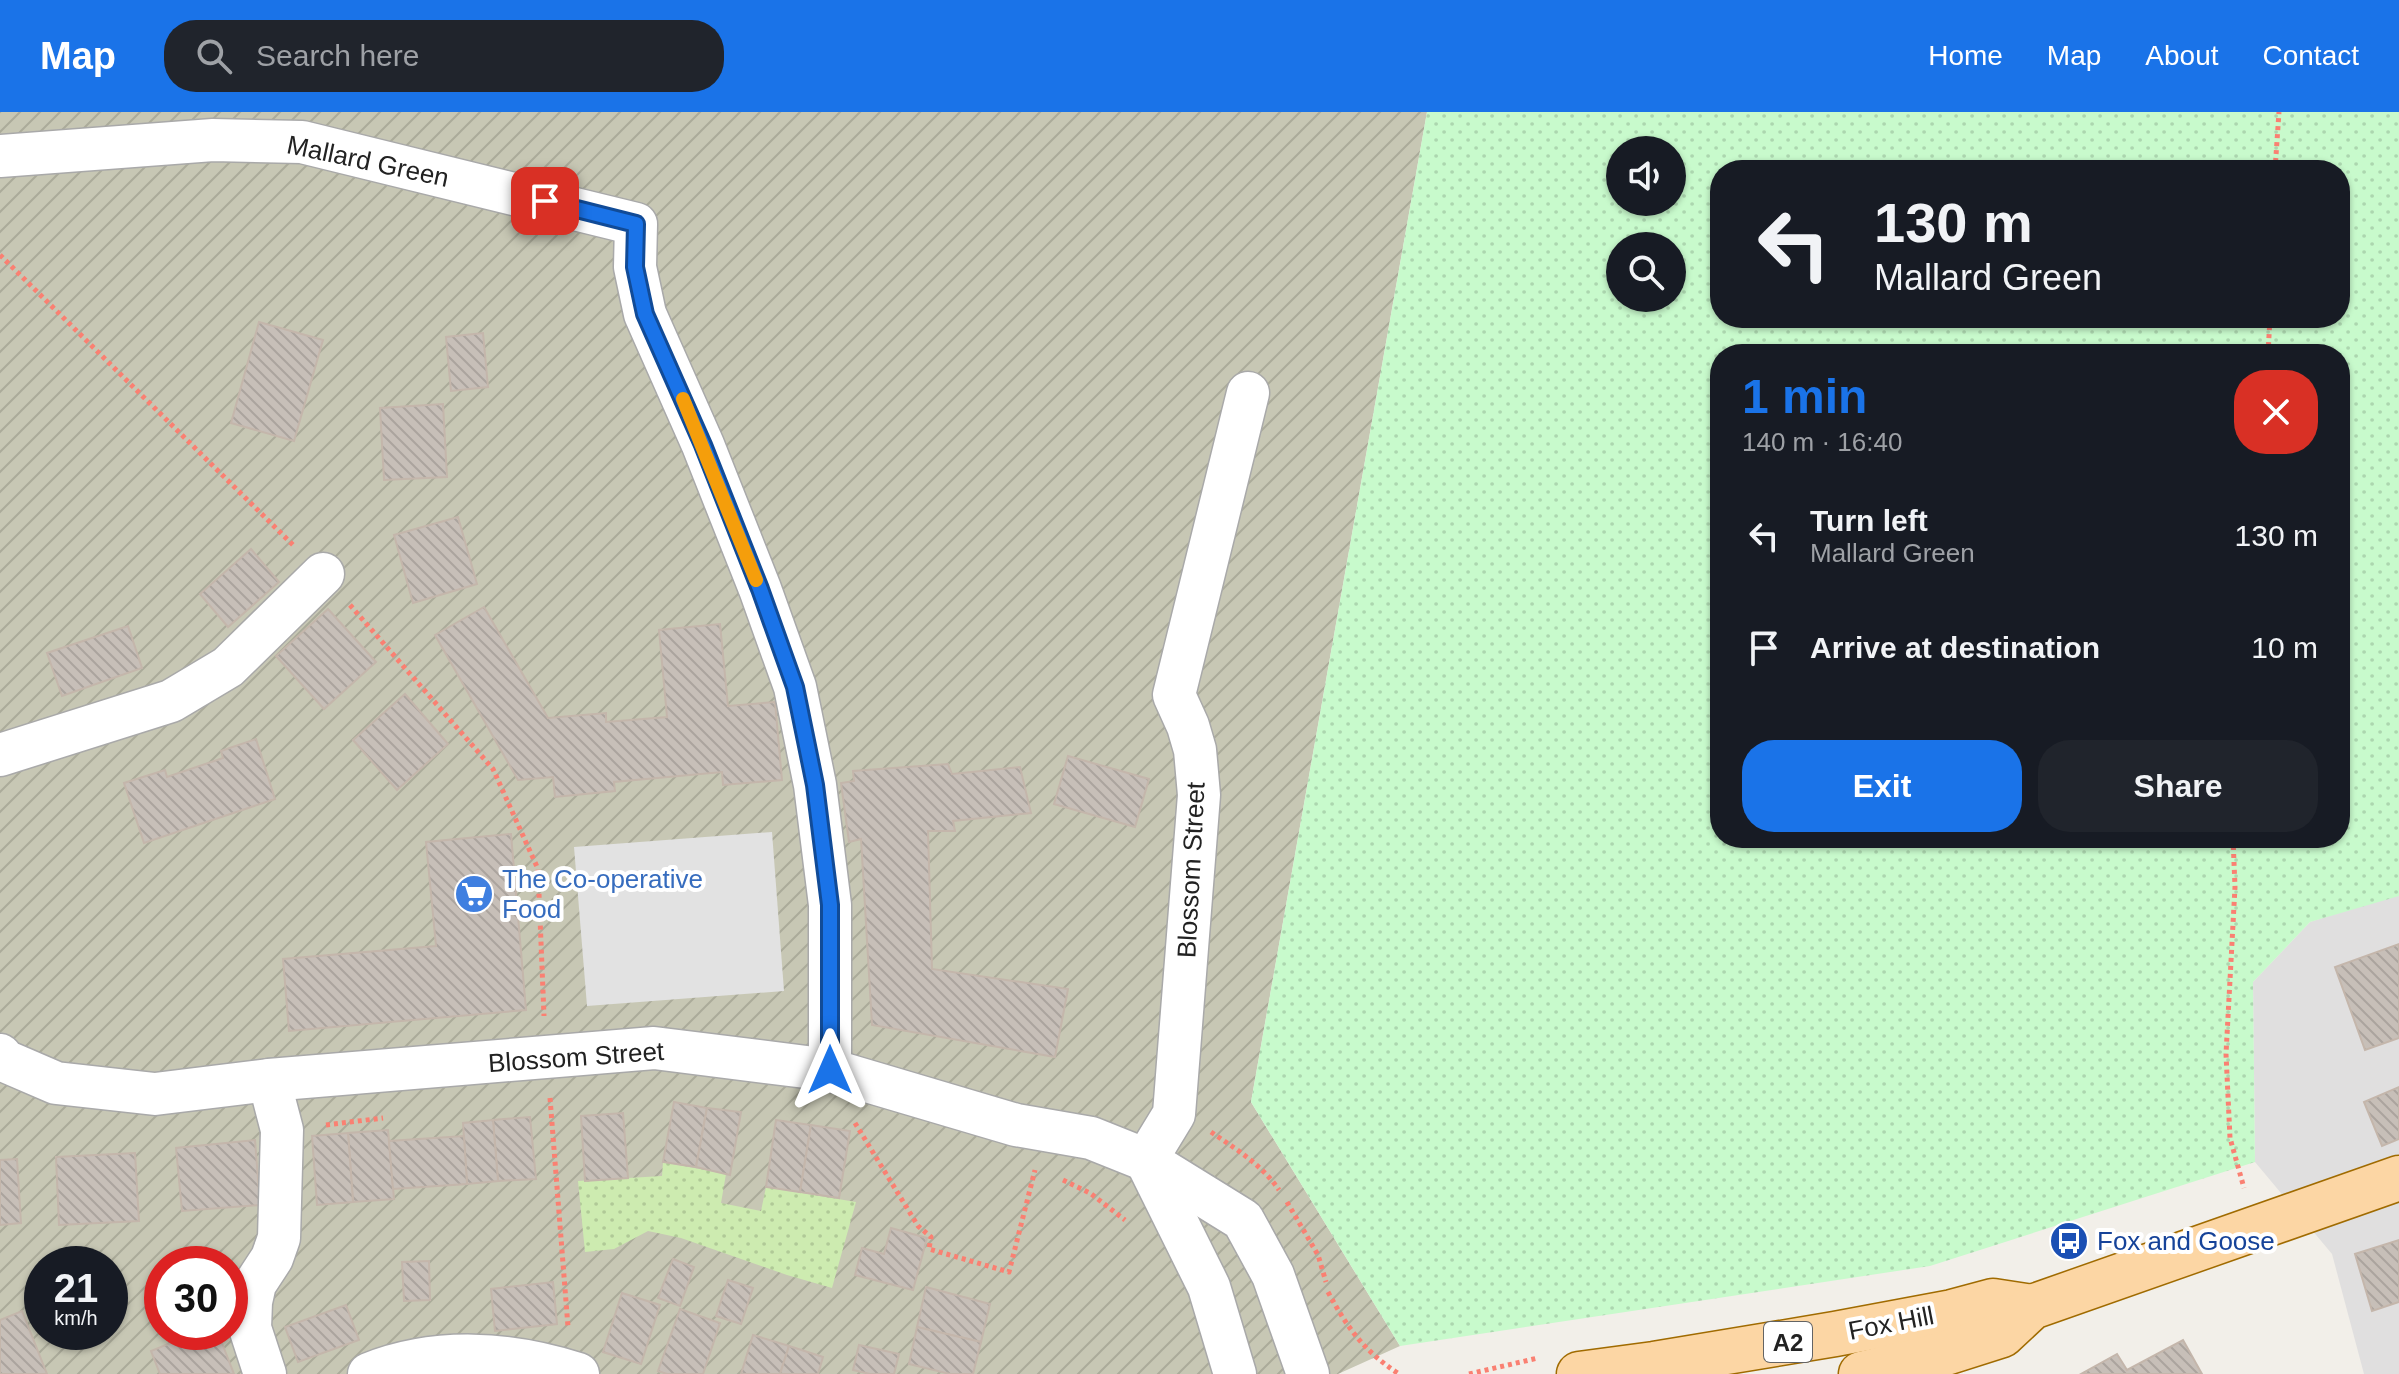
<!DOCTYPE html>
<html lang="en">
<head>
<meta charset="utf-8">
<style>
	:root { --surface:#171b24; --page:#20242c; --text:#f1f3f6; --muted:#9ea1a6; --accent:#1a73e8 }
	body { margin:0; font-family:Arial,sans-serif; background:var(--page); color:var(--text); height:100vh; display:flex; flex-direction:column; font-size:30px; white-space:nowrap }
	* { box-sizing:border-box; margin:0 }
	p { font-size:26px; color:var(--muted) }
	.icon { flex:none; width:44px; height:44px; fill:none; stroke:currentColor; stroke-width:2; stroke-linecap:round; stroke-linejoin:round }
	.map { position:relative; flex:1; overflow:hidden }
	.details { position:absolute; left:1710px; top:232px; width:640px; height:504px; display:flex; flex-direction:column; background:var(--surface); border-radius:32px; box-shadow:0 2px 6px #0004 }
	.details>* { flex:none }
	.guide { position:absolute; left:1710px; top:48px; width:640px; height:168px; border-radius:32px; box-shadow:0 2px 6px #0004; background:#171b24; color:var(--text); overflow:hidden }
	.fabs { position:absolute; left:1606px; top:24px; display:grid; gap:16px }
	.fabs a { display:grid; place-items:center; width:80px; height:80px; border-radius:50%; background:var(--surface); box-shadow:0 2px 6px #0004; font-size:40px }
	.speed { position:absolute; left:24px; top:1134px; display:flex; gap:16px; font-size:40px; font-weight:700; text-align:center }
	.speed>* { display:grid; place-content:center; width:104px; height:104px; border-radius:50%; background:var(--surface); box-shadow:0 2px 6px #0004; line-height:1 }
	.speed small { font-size:20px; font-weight:400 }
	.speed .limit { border:12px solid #d22; background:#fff; color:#111 }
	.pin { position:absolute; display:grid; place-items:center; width:68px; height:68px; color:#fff; margin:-34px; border-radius:16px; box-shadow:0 4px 12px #0006 }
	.me { position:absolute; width:88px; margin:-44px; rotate:0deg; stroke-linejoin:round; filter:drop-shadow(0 0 6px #0008) }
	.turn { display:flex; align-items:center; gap:28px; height:168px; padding:0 32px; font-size:36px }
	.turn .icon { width:104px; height:104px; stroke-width:2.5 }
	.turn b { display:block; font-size:56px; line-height:68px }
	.round { display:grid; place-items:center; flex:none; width:84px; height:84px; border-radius:32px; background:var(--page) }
	.head { display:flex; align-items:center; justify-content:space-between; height:136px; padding:0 32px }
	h1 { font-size:48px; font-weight:700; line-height:60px; color:var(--accent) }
	.button { display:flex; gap:16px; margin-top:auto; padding:16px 32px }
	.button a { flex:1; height:92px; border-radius:32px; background:var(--accent); color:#fff; font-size:32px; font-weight:700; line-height:92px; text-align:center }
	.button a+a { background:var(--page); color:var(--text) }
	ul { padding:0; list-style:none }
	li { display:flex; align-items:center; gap:24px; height:112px; padding:0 32px }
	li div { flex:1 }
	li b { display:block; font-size:30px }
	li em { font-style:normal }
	header { display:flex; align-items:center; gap:48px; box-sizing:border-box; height:112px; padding:0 40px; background:var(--accent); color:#fff }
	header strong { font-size:38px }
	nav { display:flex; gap:44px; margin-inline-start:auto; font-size:28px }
	.search { width:560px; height:72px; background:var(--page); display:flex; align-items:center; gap:20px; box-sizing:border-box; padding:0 28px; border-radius:32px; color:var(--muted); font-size:30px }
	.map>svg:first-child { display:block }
	.residential { fill:#e0dfdf }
	.construction { fill:url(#construction-furrows); fill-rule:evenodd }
	.grass { fill:url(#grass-dots) }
	.park { fill:url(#park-dots); fill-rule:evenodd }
	.parking { fill:#e2e2e2 }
	.building { fill:url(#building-back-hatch); stroke:#c4b6ab; stroke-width:2 }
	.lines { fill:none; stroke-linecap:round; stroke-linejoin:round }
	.minor-casing { stroke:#a9a9a9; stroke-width:45 }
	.primary-casing { stroke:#a06b00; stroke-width:47 }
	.path { stroke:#fa8072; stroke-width:5; stroke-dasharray:4 4; stroke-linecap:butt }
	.minor { stroke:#fff; stroke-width:42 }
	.primary { stroke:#fcd6a4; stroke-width:44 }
	.route-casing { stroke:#114b97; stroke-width:20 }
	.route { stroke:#1a73e8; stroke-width:14 }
	.slow { stroke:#f59e0b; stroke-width:14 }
	.labels { text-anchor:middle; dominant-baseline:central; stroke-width:8; stroke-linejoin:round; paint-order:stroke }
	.shield { fill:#fff; stroke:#646464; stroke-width:2 }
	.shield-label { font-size:24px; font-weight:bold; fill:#222 }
	.street-label { font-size:26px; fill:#222; stroke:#fff }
	.shop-label { font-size:26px; fill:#366cbe; stroke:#fff; text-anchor:start }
	.transit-label { font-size:26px; fill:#164399; stroke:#fff; text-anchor:start }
</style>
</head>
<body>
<header>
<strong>Map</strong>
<div class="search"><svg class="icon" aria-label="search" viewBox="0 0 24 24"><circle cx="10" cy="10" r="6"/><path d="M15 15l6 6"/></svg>Search here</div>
<nav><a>Home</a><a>Map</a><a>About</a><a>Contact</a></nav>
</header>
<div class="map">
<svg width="2399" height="1262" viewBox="0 0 2399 1262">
	<defs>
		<pattern id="construction-furrows" width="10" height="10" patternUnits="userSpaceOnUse" patternTransform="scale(2)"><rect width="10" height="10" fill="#c7c7b4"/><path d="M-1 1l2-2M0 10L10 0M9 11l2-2" fill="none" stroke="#abab9a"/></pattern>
		<pattern id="grass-dots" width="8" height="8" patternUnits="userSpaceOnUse" patternTransform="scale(2)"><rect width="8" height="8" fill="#cdebb0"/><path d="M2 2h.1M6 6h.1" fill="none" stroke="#b0c997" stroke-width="1.8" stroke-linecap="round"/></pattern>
		<pattern id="park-dots" width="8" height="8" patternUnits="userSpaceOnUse" patternTransform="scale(2)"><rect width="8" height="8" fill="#c8facc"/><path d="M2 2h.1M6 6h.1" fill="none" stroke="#acd6af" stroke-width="1.8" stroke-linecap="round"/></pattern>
		<pattern id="building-back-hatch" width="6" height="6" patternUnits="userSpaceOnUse" patternTransform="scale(2)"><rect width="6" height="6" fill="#c7bfb8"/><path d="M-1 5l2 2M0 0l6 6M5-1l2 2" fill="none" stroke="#aba49e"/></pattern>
	</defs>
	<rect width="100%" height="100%" fill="#f2efe9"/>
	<!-- residential -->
	<polygon class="residential" points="2399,781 2399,1262 2364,1262 2332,1142 2255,1050 2253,870 2310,810"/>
	<!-- construction -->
	<path class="construction" d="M0,0H1427L1251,990L1400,1234L1338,1262H0ZM42,1152H110V1220H42ZM162,1152H230V1220H162Z"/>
	<!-- grass -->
	<polygon class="grass" points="663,1050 726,1062 721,1091 761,1099 766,1075 856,1090 832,1176 787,1163 681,1126 648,1119 614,1137 585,1140 578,1069 662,1064"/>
	<!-- park -->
	<path class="park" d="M1427,0H2399V784L2310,810L2253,870L2255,1050L1930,1154L1400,1234L1251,990ZM1620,38H1672V90H1620ZM1720,58H2340V206H1720ZM1620,134H1672V186H1620ZM1720,242H2340V726H1720Z"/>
	<!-- parking -->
	<polygon class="parking" points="772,720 784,879 587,894 574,735"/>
	<!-- building -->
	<g class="building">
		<polygon points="259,210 323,228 294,329 231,311"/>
		<polygon points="483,221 488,275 451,279 446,225"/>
		<polygon points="443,292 447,365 384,368 380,296"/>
		<polygon points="458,405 477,472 413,491 394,423"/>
		<polygon points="251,437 279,470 228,515 200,482"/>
		<polygon points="484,495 548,606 606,601 606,610 667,605 659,518 720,512 728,594 775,590 782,668 723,673 722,660 614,670 615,679 555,685 553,665 518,668 435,523"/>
		<polygon points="328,497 376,550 324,597 276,544"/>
		<polygon points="128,514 142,556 62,584 47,541"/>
		<polygon points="405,582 448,632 397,678 353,628"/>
		<polygon points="256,627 275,687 144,731 124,671 165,658 167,665 223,646 221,639"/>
		<polygon points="1068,644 1149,667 1135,715 1054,692"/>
		<polygon points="948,652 952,662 1020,655 1031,701 953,709 955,719 928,719 932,857 1068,877 1055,945 872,913 861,727 849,730 841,671 854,669 853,659"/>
		<polygon points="511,722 526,898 289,919 283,847 436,834 426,730"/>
		<polygon points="2399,832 2399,926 2365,938 2335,855"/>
		<polygon points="2399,975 2399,1027 2382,1034 2364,990"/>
		<polygon points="674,990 707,996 696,1055 663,1050"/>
		<polygon points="707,996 741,1000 730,1063 696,1055"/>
		<polygon points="623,1001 628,1066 585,1069 581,1004"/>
		<polygon points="530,1005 536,1067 498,1069 493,1008"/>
		<polygon points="493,1008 498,1069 467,1072 463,1011"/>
		<polygon points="776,1008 811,1013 800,1080 766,1075"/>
		<polygon points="811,1013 850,1019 839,1086 800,1080"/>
		<polygon points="388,1018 394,1087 353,1090 348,1021"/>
		<polygon points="348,1021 353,1090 317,1093 312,1024"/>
		<polygon points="464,1024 467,1072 393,1077 389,1029"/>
		<polygon points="255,1028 260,1093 182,1099 176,1036"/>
		<polygon points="135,1041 139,1109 59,1113 56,1045"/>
		<polygon points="17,1047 21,1111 0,1113 0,1048"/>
		<polygon points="891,1116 927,1126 913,1178 855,1163 862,1136 884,1142"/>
		<polygon points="2399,1128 2399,1190 2372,1199 2355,1142"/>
		<polygon points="673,1147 694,1155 680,1194 658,1186"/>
		<polygon points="429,1149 430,1188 404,1189 402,1150"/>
		<polygon points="728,1168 753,1176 741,1212 716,1204"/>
		<polygon points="553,1170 557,1212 495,1219 491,1177"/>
		<polygon points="926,1175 990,1192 981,1230 917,1215"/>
		<polygon points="622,1181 660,1193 641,1252 603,1240"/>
		<polygon points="346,1193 359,1228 298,1250 285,1215"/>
		<polygon points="680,1197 720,1211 703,1262 667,1262 658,1259"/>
		<polygon points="22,1199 47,1262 0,1262 0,1208"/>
		<polygon points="917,1215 981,1230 973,1262 950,1262 909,1252"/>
		<polygon points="218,1221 234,1262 160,1262 151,1239 190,1223 193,1231"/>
		<polygon points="753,1223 789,1234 780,1262 741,1262"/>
		<polygon points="2183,1228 2202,1262 2081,1262 2117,1242 2127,1258"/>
		<polygon points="859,1233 899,1242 894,1262 870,1262 853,1258"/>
		<polygon points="789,1234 823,1245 818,1262 780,1262"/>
	</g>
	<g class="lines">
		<!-- minor casing -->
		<g class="minor-casing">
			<g id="minor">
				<polyline points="0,44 213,28 302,30 636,112 635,155 645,202 703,333 760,477 795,575 815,673 830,793 830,958"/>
				<polyline points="0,643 171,589 228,555 323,462"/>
				<polyline points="0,943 5,949 56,971 155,982 269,968 654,936 830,958 1016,1013 1091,1026 1146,1048 1243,1108 1273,1163 1308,1262"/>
				<polyline points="1146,1048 1174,1002 1199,683 1195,638 1188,614 1174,583 1248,281"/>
				<polyline points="1146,1048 1209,1175 1235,1262"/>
				<polyline points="265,1262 250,1216 251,1190 255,1172 272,1146 279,1126 282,1018 269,968"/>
				<path d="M369,1262C436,1235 510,1240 578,1262"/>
			</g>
		</g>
		<!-- primary casing -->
		<g class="primary-casing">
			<g id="primary">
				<polyline points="1579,1262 1654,1252 1835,1222 1952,1200 1993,1189 2032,1195"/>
				<polyline points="1861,1262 1930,1246 2002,1223 2032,1195 2399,1066"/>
			</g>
		</g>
		<!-- path -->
		<g class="path">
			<polyline points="2275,58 2279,0"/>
			<polyline points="0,143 294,434"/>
			<polyline points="2268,242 2270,206"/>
			<polyline points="350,493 493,657 538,757 544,904"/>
			<polyline points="2233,726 2235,775 2226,942 2230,1026 2244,1076"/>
			<polyline points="550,986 568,1215"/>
			<polyline points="855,1011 918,1114 931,1125 929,1137 1009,1160 1035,1058"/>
			<polyline points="326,1013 383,1006"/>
			<path d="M1211,1020C1236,1037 1262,1053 1279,1078"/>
			<polyline points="1063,1068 1090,1081 1125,1108"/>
			<polyline points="1287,1090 1318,1143 1326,1170"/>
			<path d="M1328,1180C1348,1217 1364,1239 1399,1262"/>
			<polyline points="1469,1262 1538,1246"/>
		</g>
		<!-- minor -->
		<use href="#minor" class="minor"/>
		<!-- primary -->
		<use href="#primary" class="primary"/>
	</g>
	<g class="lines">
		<!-- route casing -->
		<g class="route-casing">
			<polyline id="route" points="545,89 636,112 635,155 645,202 703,333 760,477 795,575 815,673 830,793 830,958"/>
		</g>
		<!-- route -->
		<use href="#route" class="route"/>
		<!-- slow -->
		<polyline class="slow" points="683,287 756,468"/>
	</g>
	<!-- icons -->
	<defs>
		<g id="supermarket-disc" transform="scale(2)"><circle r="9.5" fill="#3f7fe0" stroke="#fff"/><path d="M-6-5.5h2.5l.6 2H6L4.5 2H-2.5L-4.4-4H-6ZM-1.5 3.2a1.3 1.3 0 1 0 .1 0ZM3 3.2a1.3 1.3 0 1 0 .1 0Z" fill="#fff"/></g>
		<g id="bus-disc" transform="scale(2)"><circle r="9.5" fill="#1a4fb4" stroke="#fff"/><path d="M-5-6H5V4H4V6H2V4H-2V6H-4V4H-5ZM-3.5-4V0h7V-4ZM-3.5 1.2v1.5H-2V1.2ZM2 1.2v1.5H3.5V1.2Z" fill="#fff"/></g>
	</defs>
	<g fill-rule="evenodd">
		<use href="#supermarket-disc" x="474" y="782"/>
		<use href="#bus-disc" x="2069" y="1129"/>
	</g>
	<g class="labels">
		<!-- shield labels -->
		<rect class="shield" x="1764" y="1210" width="48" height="40" rx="6"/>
		<g class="shield-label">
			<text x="1788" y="1230">A2</text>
		</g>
		<!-- street labels -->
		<g class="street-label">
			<text transform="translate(368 49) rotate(12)">Mallard Green</text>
			<text transform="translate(1191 758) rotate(-87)">Blossom Street</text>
			<text transform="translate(576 945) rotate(-4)">Blossom Street</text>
			<text transform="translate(1891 1211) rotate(-11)">Fox Hill</text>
		</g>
		<!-- shop labels -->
		<g class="shop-label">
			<text x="502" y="767">The Co-operative<tspan x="502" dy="30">Food</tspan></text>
		</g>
		<!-- transit labels -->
		<g class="transit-label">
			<text x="2097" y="1129">Fox and Goose</text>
		</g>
	</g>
</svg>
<div class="fabs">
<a><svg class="icon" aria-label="sound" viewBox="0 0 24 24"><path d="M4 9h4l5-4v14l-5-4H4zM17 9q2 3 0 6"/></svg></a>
<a><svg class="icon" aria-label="search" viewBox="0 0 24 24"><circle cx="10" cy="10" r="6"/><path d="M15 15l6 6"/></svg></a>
</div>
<div class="speed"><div>21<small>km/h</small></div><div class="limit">30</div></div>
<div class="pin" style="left:545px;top:89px;background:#d93025"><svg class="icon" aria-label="arrive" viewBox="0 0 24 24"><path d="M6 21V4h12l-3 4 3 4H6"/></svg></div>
<svg class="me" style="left:830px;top:958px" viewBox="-20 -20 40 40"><path d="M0-17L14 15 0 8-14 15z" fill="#1a73e8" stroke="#fff" stroke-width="4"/></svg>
<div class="guide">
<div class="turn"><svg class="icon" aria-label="left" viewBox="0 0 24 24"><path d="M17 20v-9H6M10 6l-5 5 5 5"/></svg><div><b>130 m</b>Mallard Green</div></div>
</div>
<section class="details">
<div class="head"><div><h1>1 min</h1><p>140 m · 16:40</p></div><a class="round" style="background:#d93025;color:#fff"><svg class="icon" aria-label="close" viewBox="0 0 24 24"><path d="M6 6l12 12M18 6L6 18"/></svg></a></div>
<ul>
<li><svg class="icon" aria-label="left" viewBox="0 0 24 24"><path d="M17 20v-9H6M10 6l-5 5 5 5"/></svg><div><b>Turn left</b><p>Mallard Green</p></div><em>130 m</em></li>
<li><svg class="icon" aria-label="arrive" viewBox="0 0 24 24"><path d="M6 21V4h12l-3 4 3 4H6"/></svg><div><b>Arrive at destination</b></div><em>10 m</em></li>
</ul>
<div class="button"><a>Exit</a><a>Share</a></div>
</section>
</div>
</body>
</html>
